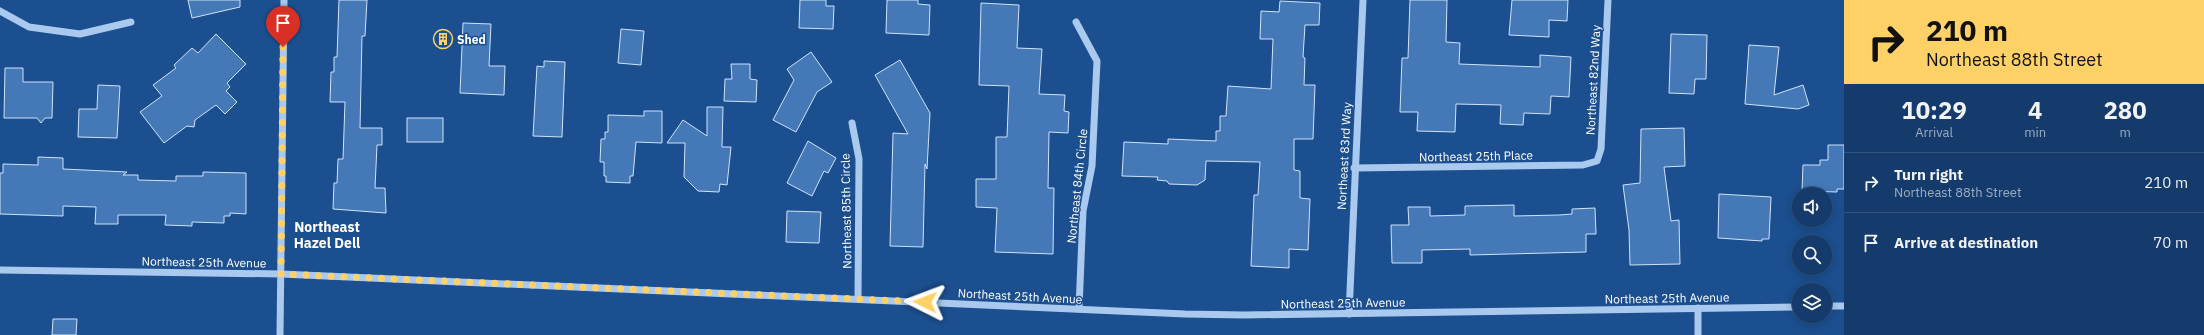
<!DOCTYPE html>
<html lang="en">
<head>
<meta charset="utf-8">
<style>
	:root { --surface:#143b6b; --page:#214673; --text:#f1f3f6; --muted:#9dadc1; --line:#33557e }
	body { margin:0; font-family:"IBM Plex Sans",sans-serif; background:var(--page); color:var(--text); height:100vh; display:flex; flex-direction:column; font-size:15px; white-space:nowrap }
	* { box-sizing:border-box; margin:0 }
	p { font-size:13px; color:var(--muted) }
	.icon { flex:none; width:22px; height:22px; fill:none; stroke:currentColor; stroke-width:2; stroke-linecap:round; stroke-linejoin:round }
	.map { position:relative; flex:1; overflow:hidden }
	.details { display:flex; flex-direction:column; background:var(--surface); width:360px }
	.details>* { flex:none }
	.top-card { background:#ffd166; color:#111; overflow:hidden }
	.buttons { position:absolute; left:1792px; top:187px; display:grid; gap:8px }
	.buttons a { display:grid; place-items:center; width:40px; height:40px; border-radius:50%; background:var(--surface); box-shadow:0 2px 10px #0003,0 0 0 1px var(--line); font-size:20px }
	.pin { position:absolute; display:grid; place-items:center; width:34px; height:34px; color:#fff; margin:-41px -17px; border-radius:50% 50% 50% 0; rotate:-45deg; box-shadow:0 0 4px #0007 }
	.pin .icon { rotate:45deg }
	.me { position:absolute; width:44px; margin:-22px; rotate:273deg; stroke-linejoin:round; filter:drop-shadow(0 0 3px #0008) }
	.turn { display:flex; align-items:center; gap:14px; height:84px; padding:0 16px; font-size:18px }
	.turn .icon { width:52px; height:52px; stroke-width:2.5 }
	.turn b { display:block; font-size:28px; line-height:34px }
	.eta { display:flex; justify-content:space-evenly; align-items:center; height:68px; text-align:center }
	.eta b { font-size:24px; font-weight:700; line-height:28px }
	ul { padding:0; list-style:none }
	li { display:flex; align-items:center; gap:12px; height:60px; padding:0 16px; border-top:1px solid var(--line) }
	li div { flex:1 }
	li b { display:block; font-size:15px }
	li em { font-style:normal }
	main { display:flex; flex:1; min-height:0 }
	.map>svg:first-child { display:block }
	.building { fill:#4478b7; stroke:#cfe3fa }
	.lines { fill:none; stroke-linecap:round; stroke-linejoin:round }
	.minor { stroke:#a9c9ee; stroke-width:7 }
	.route { stroke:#ffd166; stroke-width:7; stroke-dasharray:0 12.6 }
	.labels { text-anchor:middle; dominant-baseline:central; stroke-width:3; stroke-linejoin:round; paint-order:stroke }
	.poi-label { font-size:12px; font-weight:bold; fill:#fff; stroke:#1b4f8f; text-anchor:start }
	.street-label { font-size:12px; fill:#fff; stroke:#1b4f8f }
	.quarter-label { font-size:14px; font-weight:bold; fill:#fff; stroke:#1b4f8f }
</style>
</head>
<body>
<main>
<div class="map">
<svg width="1844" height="335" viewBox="0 0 1844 335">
	<rect width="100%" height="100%" fill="#1b4f8f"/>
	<!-- building -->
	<g class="building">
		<polygon points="188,0 240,0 240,7 192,18"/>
		<polygon points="339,0 367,0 365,36 362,36 360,128 382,128 382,145 377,145 375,188 385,188 386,213 333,209 334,183 337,183 338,159 343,159 345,102 330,102 331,72 334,72 334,57 337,57"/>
		<polygon points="800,0 826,0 826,6 834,6 833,29 799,28"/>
		<polygon points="887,0 918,0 918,4 930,5 929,35 886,33"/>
		<polygon points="1410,0 1447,0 1446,42 1460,43 1459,64 1540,67 1540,55 1571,57 1569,97 1551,96 1550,114 1524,113 1523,125 1500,124 1501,105 1456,104 1455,132 1417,131 1418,112 1400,112 1402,58 1408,58"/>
		<polygon points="1512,0 1568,0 1567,21 1549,20 1549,37 1509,35"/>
		<polygon points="1280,1 1320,3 1319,25 1305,25 1303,57 1305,58 1304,85 1315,85 1313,139 1294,139 1294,170 1300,171 1300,198 1310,199 1308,250 1289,249 1289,268 1251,266 1254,195 1258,195 1260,162 1206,161 1205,180 1197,185 1169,184 1167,181 1157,180 1158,177 1122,176 1124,142 1168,144 1168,139 1216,141 1216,131 1220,131 1220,116 1226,116 1228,86 1271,89 1273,39 1260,39 1261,11 1279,12"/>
		<polygon points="981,3 1019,5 1017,48 1042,49 1039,94 1065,95 1064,111 1069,112 1068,133 1049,132 1048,188 1054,188 1053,254 995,252 997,208 976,207 976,179 996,179 996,137 1007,137 1009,86 979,85"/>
		<polygon points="463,23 491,24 489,66 505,66 504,95 460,93"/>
		<polygon points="621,29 644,31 641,65 618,63"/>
		<polygon points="216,34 246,64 227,83 230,87 226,91 237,102 225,114 216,105 195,120 194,127 187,126 164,143 140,112 162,96 153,85 176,68 174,65 192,48 198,53"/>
		<polygon points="1671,34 1707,35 1706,79 1695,79 1694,94 1669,93"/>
		<polygon points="1749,45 1779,47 1774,95 1803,85 1809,105 1798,109 1745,104"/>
		<polygon points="811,52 832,82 817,92 796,132 773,120 794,80 787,69"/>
		<polygon points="900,60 930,113 927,169 925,164 923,247 890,246 893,133 908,134 875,75"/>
		<polygon points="544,61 565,62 562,137 533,136 537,66 544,67"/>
		<polygon points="731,64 750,64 750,79 757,80 756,102 724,101 725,79 732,79"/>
		<polygon points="5,68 23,68 23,82 53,82 52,118 45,118 41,123 37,118 4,118"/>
		<polygon points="98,85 120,86 117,138 78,137 79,109 97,109"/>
		<polygon points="707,107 723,107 722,147 731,147 727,185 720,184 719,192 698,191 684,177 685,143 667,143 683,120 707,136"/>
		<polygon points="644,111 662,111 662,143 636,142 633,176 630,176 630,183 606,182 606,176 604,176 604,162 600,162 601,139 605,139 605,132 608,132 608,115 644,116"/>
		<rect x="407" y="118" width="36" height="24"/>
		<polygon points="1684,128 1685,166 1664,167 1671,221 1679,220 1680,264 1630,265 1629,230 1623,185 1640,183 1641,129"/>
		<polygon points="808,141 836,158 828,173 824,171 812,196 787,183"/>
		<polygon points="1828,145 1844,145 1844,189 1837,189 1837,192 1802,191 1803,165 1820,165 1820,160 1828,160"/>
		<polygon points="38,157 63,158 63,169 127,172 123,175 138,175 138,180 176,181 176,176 203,176 203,172 246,173 246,214 230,213 230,216 224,216 224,223 192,222 192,226 165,225 166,215 118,215 118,224 95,224 96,207 63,206 63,216 0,214 0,173 3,173 3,164 38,165"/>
		<polygon points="1719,194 1771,197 1769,239 1762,239 1762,241 1718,238"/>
		<polygon points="1514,205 1514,216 1559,215 1572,214 1572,209 1595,208 1596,234 1586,234 1586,252 1470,255 1470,249 1422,250 1422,263 1392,263 1391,225 1409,225 1408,207 1430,207 1430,216 1465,215 1465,206"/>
		<polygon points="787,211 821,212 819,243 786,242"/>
		<polygon points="53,319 77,319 76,335 52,335"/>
	</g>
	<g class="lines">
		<!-- minor -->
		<g class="minor">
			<polyline points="0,11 29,27 80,34 131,22"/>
			<polyline points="1076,22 1097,61 1092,166 1083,211 1079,309"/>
			<polyline points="852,123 859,159 858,299"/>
			<polyline points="1354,168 1583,165 1597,161 1601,149 1608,0"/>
			<polyline points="0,270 281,274 1185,314 1244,315 1799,307"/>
			<polyline points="1825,306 1844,306"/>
			<polyline points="1349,314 1363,0"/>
			<polyline points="280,335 284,0"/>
			<polyline points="1698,335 1698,308"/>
		</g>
	</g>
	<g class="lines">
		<!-- route -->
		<polyline class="route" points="283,47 281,274 925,302"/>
	</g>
	<!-- icons -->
	<defs>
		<g id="building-ring" transform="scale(1)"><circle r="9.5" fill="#1b4f8f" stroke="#ffd166" stroke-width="1.5"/><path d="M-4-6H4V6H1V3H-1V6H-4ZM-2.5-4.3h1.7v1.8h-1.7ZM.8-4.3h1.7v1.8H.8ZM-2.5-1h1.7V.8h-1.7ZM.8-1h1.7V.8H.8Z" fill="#ffd166"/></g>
	</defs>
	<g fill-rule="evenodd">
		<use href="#building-ring" x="443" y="39"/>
	</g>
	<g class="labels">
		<!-- poi labels -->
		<g class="poi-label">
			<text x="457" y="39">Shed</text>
		</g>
		<!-- street labels -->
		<g class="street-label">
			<text transform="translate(1593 80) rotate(-87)">Northeast 82nd Way</text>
			<text transform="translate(1344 156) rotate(-87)">Northeast 83rd Way</text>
			<text transform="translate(1476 156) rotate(-1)">Northeast 25th Place</text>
			<text transform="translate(1077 186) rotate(-84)">Northeast 84th Circle</text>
			<text transform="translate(846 211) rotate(-91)">Northeast 85th Circle</text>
			<text transform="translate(204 262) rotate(1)">Northeast 25th Avenue</text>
			<text transform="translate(1020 296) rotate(3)">Northeast 25th Avenue</text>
			<text transform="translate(1667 298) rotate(-1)">Northeast 25th Avenue</text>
			<text transform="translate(1343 303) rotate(-1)">Northeast 25th Avenue</text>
		</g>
		<!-- quarter labels -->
		<g class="quarter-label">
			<text x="327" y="227">Northeast<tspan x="327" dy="16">Hazel Dell</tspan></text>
		</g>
	</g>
</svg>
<div class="buttons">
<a><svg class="icon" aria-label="sound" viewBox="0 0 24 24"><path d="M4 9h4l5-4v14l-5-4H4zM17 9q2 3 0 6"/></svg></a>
<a><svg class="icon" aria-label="search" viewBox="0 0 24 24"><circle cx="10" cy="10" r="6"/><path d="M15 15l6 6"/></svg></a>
<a><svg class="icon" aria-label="layers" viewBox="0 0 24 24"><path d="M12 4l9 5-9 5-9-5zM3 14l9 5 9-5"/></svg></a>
</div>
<div class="pin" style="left:283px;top:47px;background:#d93025"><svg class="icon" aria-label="arrive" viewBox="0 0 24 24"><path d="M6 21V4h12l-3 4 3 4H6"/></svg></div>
<svg class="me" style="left:925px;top:302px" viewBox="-20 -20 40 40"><path d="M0-17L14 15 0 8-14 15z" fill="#ffd166" stroke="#fff" stroke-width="4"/></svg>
</div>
<section class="details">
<div class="top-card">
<div class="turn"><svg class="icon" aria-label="right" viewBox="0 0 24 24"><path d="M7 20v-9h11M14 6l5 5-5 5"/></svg><div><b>210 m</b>Northeast 88th Street</div></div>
</div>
<div class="eta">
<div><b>10:29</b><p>Arrival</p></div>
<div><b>4</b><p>min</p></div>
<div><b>280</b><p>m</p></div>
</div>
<ul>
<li><svg class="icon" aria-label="right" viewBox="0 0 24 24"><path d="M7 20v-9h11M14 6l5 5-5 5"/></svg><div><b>Turn right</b><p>Northeast 88th Street</p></div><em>210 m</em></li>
<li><svg class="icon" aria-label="arrive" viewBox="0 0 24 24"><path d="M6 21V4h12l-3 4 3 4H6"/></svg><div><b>Arrive at destination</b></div><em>70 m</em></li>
</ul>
</section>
</main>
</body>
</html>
